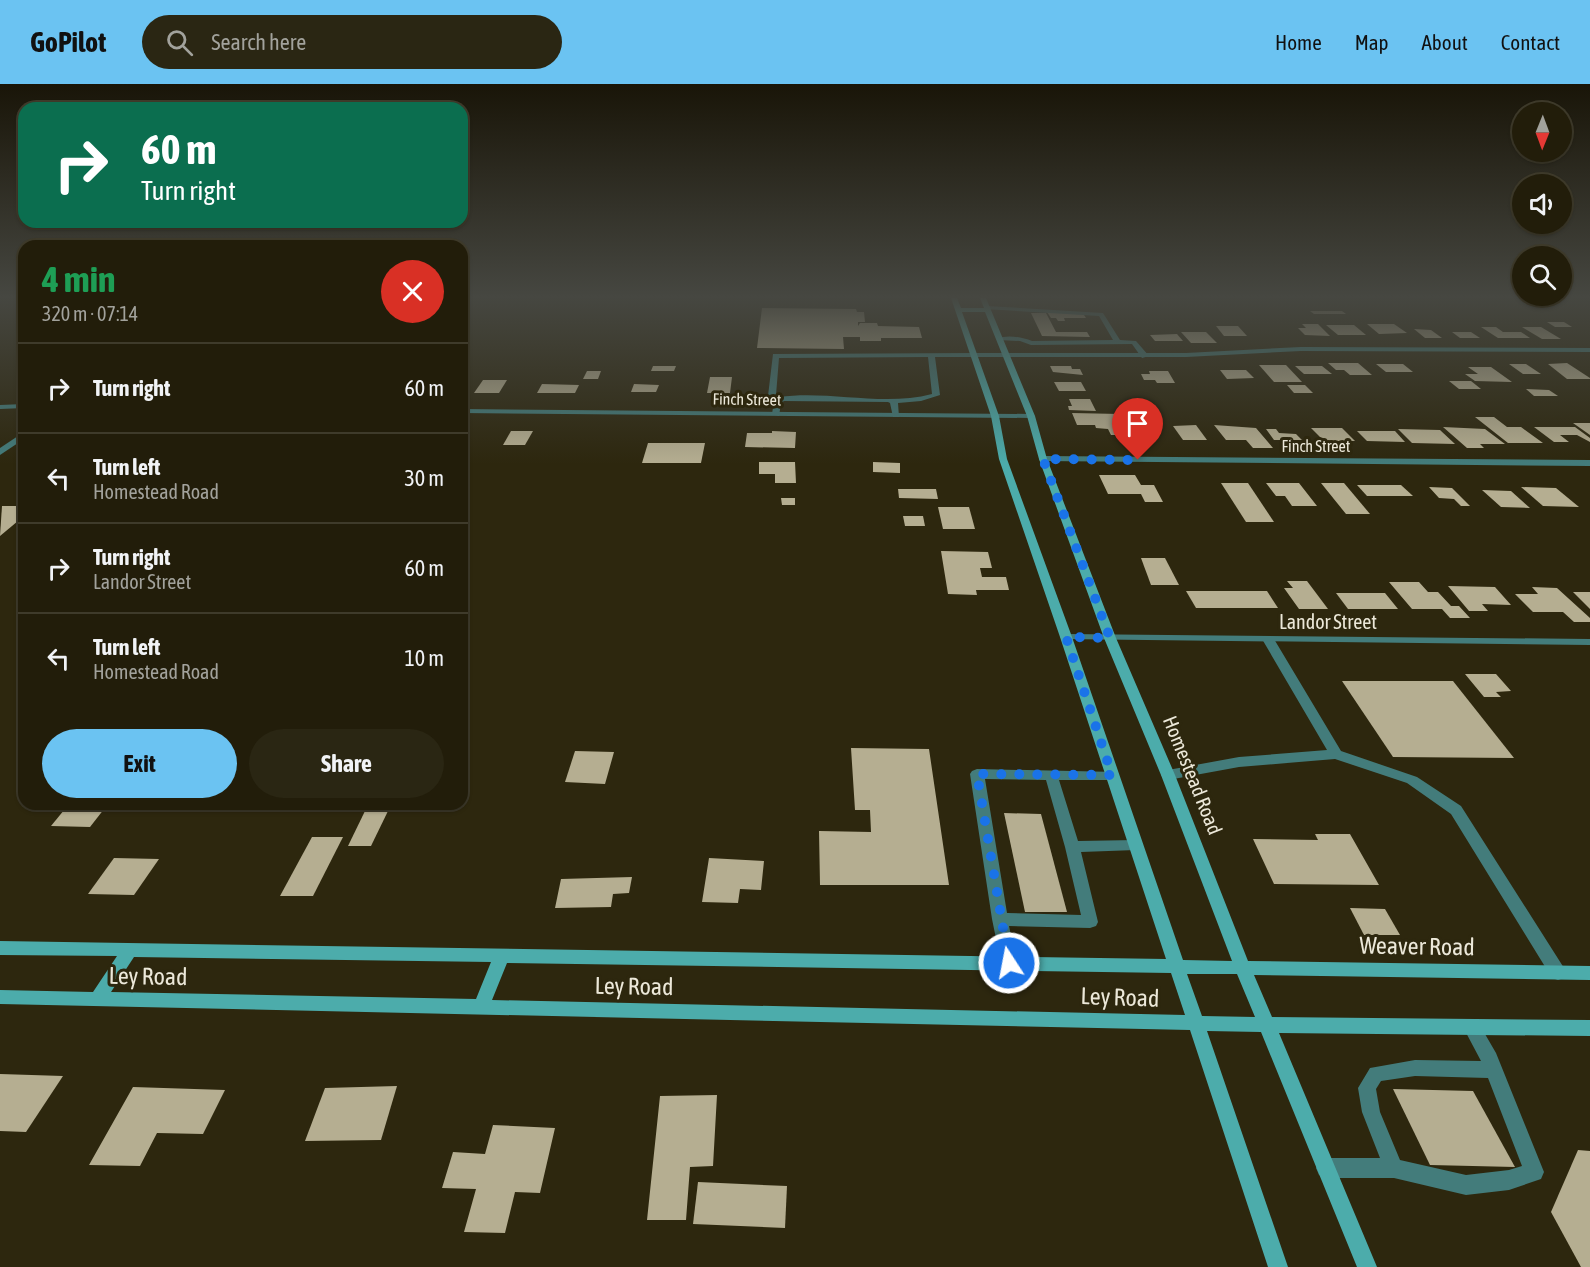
<!DOCTYPE html>
<html lang="en">
<head>
<meta charset="utf-8">
<style>
	:root { --surface:#221d0a; --page:#2a2613; --text:#f1f3f6; --muted:#a2a29c; --line:#3f3b2b; --accent:#6bc3f2 }
	body { margin:0; font-family:"Asap Condensed",sans-serif; background:var(--page); color:var(--text); height:100vh; display:flex; flex-direction:column; font-size:22px; white-space:nowrap }
	* { box-sizing:border-box; margin:0 }
	p { font-size:20px; color:var(--muted) }
	.icon { flex:none; width:33px; height:33px; fill:none; stroke:currentColor; stroke-width:2; stroke-linecap:round; stroke-linejoin:round }
	.map { position:relative; flex:1; overflow:hidden }
	.side { position:absolute; left:18px; top:156px; width:450px; height:570px; display:flex; flex-direction:column; background:var(--surface); border-radius:18px; box-shadow:0 2px 4px #0004,0 0 0 2px var(--line) }
	.side>* { flex:none }
	.hud { position:absolute; left:18px; top:18px; width:450px; height:126px; border-radius:18px; box-shadow:0 2px 4px #0004,0 0 0 2px var(--line); background:#0b6e4f; color:#fff; overflow:hidden }
	.needle { width:39px; rotate:181deg }
	.buttons { position:absolute; left:1512px; top:18px; display:grid; gap:12px }
	.buttons a { display:grid; place-items:center; width:60px; height:60px; border-radius:50%; background:var(--surface); box-shadow:0 2px 4px #0004,0 0 0 2px var(--line); font-size:30px }
	.pin { position:absolute; display:grid; place-items:center; width:51px; height:51px; color:#fff; margin:-62px -26px; border-radius:50% 50% 50% 0; rotate:-45deg; box-shadow:0 0 6px #0007 }
	.pin .icon { rotate:45deg }
	.me { position:absolute; width:66px; margin:-33px; rotate:349deg; stroke-linejoin:round; filter:drop-shadow(0 0 4px #0008) }
	.turn { display:flex; align-items:center; gap:21px; height:126px; padding:0 24px; font-size:27px }
	.turn .icon { width:78px; height:78px; stroke-width:2.5 }
	.turn b { display:block; font-size:42px; line-height:51px }
	.round { display:grid; place-items:center; flex:none; width:63px; height:63px; border-radius:32px; background:var(--page) }
	.head { display:flex; align-items:center; justify-content:space-between; height:102px; padding:0 24px }
	h1 { font-size:36px; font-weight:700; line-height:45px; color:#1e9e55 }
	.cta { display:flex; gap:12px; margin-top:auto; padding:12px 24px }
	.cta a { flex:1; height:69px; border-radius:36px; background:var(--accent); color:#111; font-size:24px; font-weight:700; line-height:69px; text-align:center }
	.cta a+a { background:var(--page); color:var(--text) }
	ul { padding:0; list-style:none }
	li { display:flex; align-items:center; gap:18px; height:90px; padding:0 24px; border-top:2px solid var(--line) }
	li div { flex:1 }
	li b { display:block; font-size:22px }
	li em { font-style:normal }
	header { display:flex; align-items:center; gap:36px; box-sizing:border-box; height:84px; padding:0 30px; background:var(--accent); color:#111 }
	header strong { font-size:28px }
	nav { display:flex; gap:33px; margin-inline-start:auto; font-size:21px }
	.search { width:420px; height:54px; background:var(--page); display:flex; align-items:center; gap:15px; box-sizing:border-box; padding:0 21px; border-radius:33px; color:var(--muted); font-size:22px }
	.map>svg:first-child { display:block }
	.building { fill:#b5ae91 }
	.lines { fill:none; stroke-linecap:round; stroke-linejoin:round }
	.service { fill:#437c7b; fill-rule:evenodd }
	.minor { fill:#437c7b; fill-rule:evenodd }
	.secondary { fill:#4cacab; fill-rule:evenodd }
	.route { stroke:#1a73e8; stroke-width:10; stroke-dasharray:0 18 }
	.labels { text-anchor:middle; dominant-baseline:central; stroke-width:6; stroke-linejoin:round; paint-order:stroke }
	.far-street-label { font-size:16px; fill:#ece8d9; stroke:#2d270e }
	.street-label { font-size:20px; fill:#ece8d9; stroke:#2d270e }
	.near-street-label { font-size:24px; fill:#ece8d9; stroke:#2d270e }
</style>
</head>
<body>
<header>
<strong>GoPilot</strong>
<div class="search"><svg class="icon" aria-label="search" viewBox="0 0 24 24"><circle cx="10" cy="10" r="6"/><path d="M15 15l6 6"/></svg>Search here</div>
<nav><a>Home</a><a>Map</a><a>About</a><a>Contact</a></nav>
</header>
<div class="map">
<svg width="1590" height="1183" viewBox="0 0 1590 1183">
	<rect width="100%" height="100%" fill="#2d270e"/>
	<!-- building -->
	<g class="building">
		<polygon points="762,224 856,225 857,228 864,228 865,238 858,238 858,242 860,239 877,239 878,242 919,243 922,254 881,254 881,257 860,257 860,253 843,253 844,265 757,264"/>
		<polygon points="1310,227 1342,227 1346,230 1314,230"/>
		<polygon points="1047,228 1082,228 1086,234 1064,234 1065,237 1058,237 1056,234 1051,234"/>
		<polygon points="1031,229 1046,229 1056,248 1087,248 1090,253 1042,252"/>
		<polygon points="1547,238 1564,238 1572,243 1555,243"/>
		<polygon points="1302,240 1318,240 1330,252 1305,251 1298,244 1306,244"/>
		<polygon points="1367,240 1394,240 1407,249 1379,250"/>
		<polygon points="1326,241 1354,241 1366,251 1338,251"/>
		<polygon points="1216,242 1238,242 1247,252 1224,252"/>
		<polygon points="1481,243 1496,243 1503,248 1521,248 1530,254 1498,254"/>
		<polygon points="1522,243 1541,243 1561,255 1542,255"/>
		<polygon points="1414,245 1431,246 1442,254 1425,254"/>
		<polygon points="1181,248 1206,248 1217,259 1191,259"/>
		<polygon points="1452,248 1471,248 1480,254 1460,254"/>
		<polygon points="1177,250 1183,257 1155,257 1150,251"/>
		<polygon points="1328,279 1358,279 1372,291 1350,291 1344,286 1336,286"/>
		<polygon points="1567,279 1590,294 1590,295 1567,295 1548,280"/>
		<polygon points="1376,280 1403,280 1413,288 1386,288"/>
		<polygon points="1509,280 1526,280 1541,290 1523,290"/>
		<polygon points="1259,281 1286,281 1302,298 1274,298"/>
		<polygon points="653,282 676,282 674,287 651,287"/>
		<polygon points="1050,282 1071,282 1072,285 1080,285 1083,291 1053,288"/>
		<polygon points="1295,282 1322,282 1332,290 1304,290"/>
		<polygon points="1468,283 1491,283 1512,298 1475,297 1465,290 1478,290"/>
		<polygon points="1220,286 1246,286 1254,294 1227,295"/>
		<polygon points="587,287 601,287 598,295 583,295"/>
		<polygon points="1149,287 1168,287 1175,299 1157,299 1155,296 1144,296 1141,290 1150,290"/>
		<polygon points="710,293 732,293 730,309 707,309"/>
		<polygon points="483,296 507,296 499,309 474,309"/>
		<polygon points="1449,297 1471,297 1481,305 1459,305"/>
		<polygon points="1054,298 1081,298 1086,307 1059,307"/>
		<polygon points="542,300 579,301 575,309 537,309"/>
		<polygon points="634,300 659,301 656,308 631,308"/>
		<polygon points="1287,301 1305,301 1313,309 1294,309"/>
		<polygon points="1526,305 1549,306 1558,312 1534,312"/>
		<polygon points="1069,315 1090,315 1096,327 1069,326 1068,322 1072,322"/>
		<polygon points="1072,329 1120,330 1129,351 1111,351 1108,345 1096,344 1095,341 1077,341"/>
		<polygon points="1475,333 1494,333 1507,343 1521,343 1543,359 1508,359"/>
		<polygon points="1573,339 1590,339 1590,351"/>
		<polygon points="1196,341 1207,356 1183,356 1173,342"/>
		<polygon points="1214,341 1256,344 1273,364 1253,364 1246,356 1226,356"/>
		<polygon points="1443,343 1485,345 1505,360 1480,360 1484,364 1467,364"/>
		<polygon points="1534,343 1575,343 1590,354 1590,358 1577,351 1560,351 1569,358 1554,358"/>
		<polygon points="1311,344 1342,344 1355,357 1324,357"/>
		<polygon points="1266,345 1276,345 1279,349 1296,350 1302,356 1274,356"/>
		<polygon points="1398,345 1440,346 1455,360 1412,359"/>
		<polygon points="511,347 533,347 525,361 503,361"/>
		<polygon points="772,347 796,348 795,364 745,363 747,349 772,349"/>
		<polygon points="1357,347 1395,347 1405,358 1367,357"/>
		<polygon points="648,359 705,359 701,379 642,379"/>
		<polygon points="759,378 795,378 796,399 775,399 775,390 759,390"/>
		<polygon points="873,378 900,379 900,389 873,388"/>
		<polygon points="1099,391 1135,391 1141,401 1154,401 1163,418 1145,418 1141,410 1108,410"/>
		<polygon points="1221,399 1248,399 1274,438 1246,438"/>
		<polygon points="1266,399 1299,399 1317,422 1292,422 1285,412 1276,412"/>
		<polygon points="1321,399 1344,399 1370,430 1346,430"/>
		<polygon points="1357,401 1401,401 1413,412 1367,412"/>
		<polygon points="1429,403 1452,404 1470,422 1461,422 1454,415 1439,414"/>
		<polygon points="1521,403 1556,404 1579,423 1543,422"/>
		<polygon points="898,405 936,405 938,415 899,414"/>
		<polygon points="1482,406 1511,407 1530,424 1501,423"/>
		<polygon points="781,414 795,414 795,421 782,421"/>
		<polygon points="2,422 24,422 24,432 0,452"/>
		<polygon points="938,423 969,423 975,445 943,445"/>
		<polygon points="903,432 923,432 925,442 905,442"/>
		<polygon points="941,467 988,468 992,484 980,484 982,493 1006,493 1009,506 976,506 977,511 948,510"/>
		<polygon points="1141,474 1165,474 1179,501 1151,501"/>
		<polygon points="1287,497 1307,497 1328,525 1299,525 1284,504 1293,504"/>
		<polygon points="1389,498 1419,498 1428,508 1438,508 1451,522 1459,522 1470,534 1450,534 1442,525 1412,525"/>
		<polygon points="1448,502 1495,503 1511,521 1482,520 1488,527 1469,527"/>
		<polygon points="1532,503 1557,504 1590,534 1590,538 1574,538 1563,528 1533,528 1515,510 1538,510"/>
		<polygon points="1186,507 1267,507 1278,524 1196,524"/>
		<polygon points="1573,508 1590,508 1590,525"/>
		<polygon points="1336,509 1385,509 1398,525 1348,525"/>
		<polygon points="1465,590 1496,590 1511,607 1496,608 1501,613 1484,613"/>
		<polygon points="1342,597 1453,597 1514,674 1393,673"/>
		<polygon points="851,664 929,665 949,801 820,801 819,747 871,748 870,726 855,726"/>
		<polygon points="575,667 614,668 605,700 565,698"/>
		<polygon points="69,720 108,720 90,743 51,742"/>
		<polygon points="365,727 388,727 371,762 348,762"/>
		<polygon points="1004,729 1041,730 1067,828 1025,828"/>
		<polygon points="1315,750 1350,750 1379,801 1274,800 1253,755 1318,756"/>
		<polygon points="312,753 343,753 313,812 280,812"/>
		<polygon points="114,774 159,775 134,811 88,810"/>
		<polygon points="709,774 764,777 761,806 740,805 738,819 702,818"/>
		<polygon points="632,793 629,809 613,810 611,823 555,824 561,795"/>
		<polygon points="1350,824 1385,825 1400,851 1364,851"/>
		<polygon points="0,990 63,992 26,1048 0,1047"/>
		<polygon points="397,1002 381,1056 305,1057 325,1004"/>
		<polygon points="133,1003 225,1006 203,1050 157,1049 140,1082 89,1081"/>
		<polygon points="1393,1005 1473,1007 1515,1083 1430,1081"/>
		<polygon points="717,1011 713,1082 690,1083 686,1136 647,1136 660,1012"/>
		<polygon points="493,1041 555,1044 540,1109 515,1108 505,1149 464,1148 476,1105 442,1104 453,1068 485,1070"/>
		<polygon points="1578,1066 1590,1067 1590,1183 1581,1183 1551,1128"/>
		<polygon points="698,1098 787,1102 785,1144 693,1140"/>
	</g>
	<g class="lines">
		<!-- service -->
		<g class="service">
			<path d="M987,222L1103,229L1120,256L1136,257L1149,272L1142,274L1132,260L1031,261L1020,257L998,256L997,255C1007,250 1021,253 1032,257L1113,256L1099,232L985,225V223Z"/>
			<path d="M974,269L978,271L977,273H935L940,311L921,317L898,319L899,333H893L890,319L888,318L784,317L781,319L779,332L772,330L774,317L768,312L773,270ZM928,273L932,310C883,323 829,306 779,313L776,311L779,274Z"/>
			<polygon points="1268,552 1274,555 1341,667 1417,693 1461,722 1564,884 1566,889 1564,894 1558,896 1552,894 1451,730 1407,699 1335,675 1239,683 1168,696 1163,694 1161,691 1163,688 1168,686 1239,673 1327,666 1262,555"/>
			<path d="M977,685L1117,688L1119,691L1117,694L1112,696H1059L1078,757L1136,756L1141,757L1143,761L1141,765L1136,766L1081,768L1098,838L1096,842L1090,844L1009,842L1017,879L1015,884L1009,886L1003,884L1001,879L992,835L970,690L972,687ZM985,695L1046,696L1065,763L1081,831L1007,829Z"/>
			<path d="M1472,935L1478,938L1496,969L1544,1088L1541,1095L1509,1106L1466,1111L1394,1094H1326L1319,1091L1316,1084L1319,1077L1326,1074H1380L1362,1028L1358,1004L1370,984L1415,976L1481,977L1463,943L1466,938ZM1415,992L1488,994L1522,1082L1509,1086L1466,1091L1400,1076L1380,1028L1376,1005L1381,997Z"/>
		</g>
		<!-- minor -->
		<g class="minor">
			<polygon points="1301,263 1590,264 1590,268 1301,267 1186,273 974,273 970,271 974,269 1186,269"/>
			<polygon points="24,320 24,324 0,325 0,321"/>
			<polygon points="462,325 1031,330 1035,332 1031,334 462,329"/>
			<polygon points="24,348 24,355 0,371 0,364"/>
			<polygon points="1043,372 1590,376 1590,382 1040,377 1039,375"/>
			<polygon points="1066,550 1590,555 1590,561 1062,555 1060,553 1062,551"/>
		</g>
		<!-- secondary -->
		<path class="secondary" d="M951,214H957L961,224H984L980,214H986L1035,332L1047,375L1116,554L1175,691L1248,877L1590,882V896L1254,891L1272,933L1590,936V952L1279,949L1377,1183H1357L1261,948L1207,947L1288,1183H1268L1190,946L0,920V906L93,908L117,872L0,871V857L1166,875L1060,553L999,375L991,332ZM962,228H985L1027,332L1039,375L1104,554L1161,691L1232,877L1183,876L1072,553L1007,375L999,332ZM134,873L491,878L476,915L111,908ZM507,879L1171,889L1185,931L492,916ZM1187,890H1237L1255,933L1202,932Z"/>
	</g>
	<!-- sky -->
	<linearGradient id="sky" x2="0" y2="1"><stop stop-color="#191508"/><stop offset="0.56" stop-color="#464741"/><stop offset="1" stop-color="#464741" stop-opacity="0"/></linearGradient>
	<rect width="1590" height="380" fill="url(#sky)"/>
	<g class="lines">
		<!-- route -->
		<polyline class="route" points="1009,879 977,690 1112,691 1066,553 1110,554 1043,375 1138,376"/>
	</g>
	<g class="labels">
		<!-- far-street labels -->
		<g class="far-street-label">
			<text transform="translate(747 315) rotate(1)">Finch Street</text>
			<text x="1316" y="362">Finch Street</text>
		</g>
		<!-- street labels -->
		<g class="street-label">
			<text x="1328" y="537">Landor Street</text>
			<text transform="translate(1193 691) rotate(68)">Homestead Road</text>
		</g>
		<!-- near-street labels -->
		<g class="near-street-label">
			<text transform="translate(1417 862) rotate(1)">Weaver Road</text>
			<text transform="translate(148 892) rotate(1)">Ley Road</text>
			<text transform="translate(634 902) rotate(1)">Ley Road</text>
			<text transform="translate(1120 913) rotate(2)">Ley Road</text>
		</g>
	</g>
</svg>
<div class="buttons">
<a><svg class="needle" viewBox="-14 -14 28 28"><path d="M0-13l5 13h-10z" fill="#e53935"/><path d="M0 13l5-13h-10z" fill="#a2a29c"/></svg></a>
<a><svg class="icon" aria-label="sound" viewBox="0 0 24 24"><path d="M4 9h4l5-4v14l-5-4H4zM17 9q2 3 0 6"/></svg></a>
<a><svg class="icon" aria-label="search" viewBox="0 0 24 24"><circle cx="10" cy="10" r="6"/><path d="M15 15l6 6"/></svg></a>
</div>
<div class="pin" style="left:1138px;top:376px;background:#d93025"><svg class="icon" aria-label="arrive" viewBox="0 0 24 24"><path d="M6 21V4h12l-3 4 3 4H6"/></svg></div>
<svg class="me" style="left:1009px;top:879px" viewBox="-20 -20 40 40"><circle r="17" fill="#1a73e8" stroke="#fff" stroke-width="3"/><path d="M0-11L8 9 0 5-8 9z" fill="#fff"/></svg>
<div class="hud">
<div class="turn"><svg class="icon" aria-label="right" viewBox="0 0 24 24"><path d="M7 20v-9h11M14 6l5 5-5 5"/></svg><div><b>60 m</b>Turn right</div></div>
</div>
<section class="side">
<div class="head"><div><h1>4 min</h1><p>320 m · 07:14</p></div><a class="round" style="background:#d93025;color:#fff"><svg class="icon" aria-label="close" viewBox="0 0 24 24"><path d="M6 6l12 12M18 6L6 18"/></svg></a></div>
<ul>
<li><svg class="icon" aria-label="right" viewBox="0 0 24 24"><path d="M7 20v-9h11M14 6l5 5-5 5"/></svg><div><b>Turn right</b></div><em>60 m</em></li>
<li><svg class="icon" aria-label="left" viewBox="0 0 24 24"><path d="M17 20v-9H6M10 6l-5 5 5 5"/></svg><div><b>Turn left</b><p>Homestead Road</p></div><em>30 m</em></li>
<li><svg class="icon" aria-label="right" viewBox="0 0 24 24"><path d="M7 20v-9h11M14 6l5 5-5 5"/></svg><div><b>Turn right</b><p>Landor Street</p></div><em>60 m</em></li>
<li><svg class="icon" aria-label="left" viewBox="0 0 24 24"><path d="M17 20v-9H6M10 6l-5 5 5 5"/></svg><div><b>Turn left</b><p>Homestead Road</p></div><em>10 m</em></li>
</ul>
<div class="cta"><a>Exit</a><a>Share</a></div>
</section>
</div>
</body>
</html>
